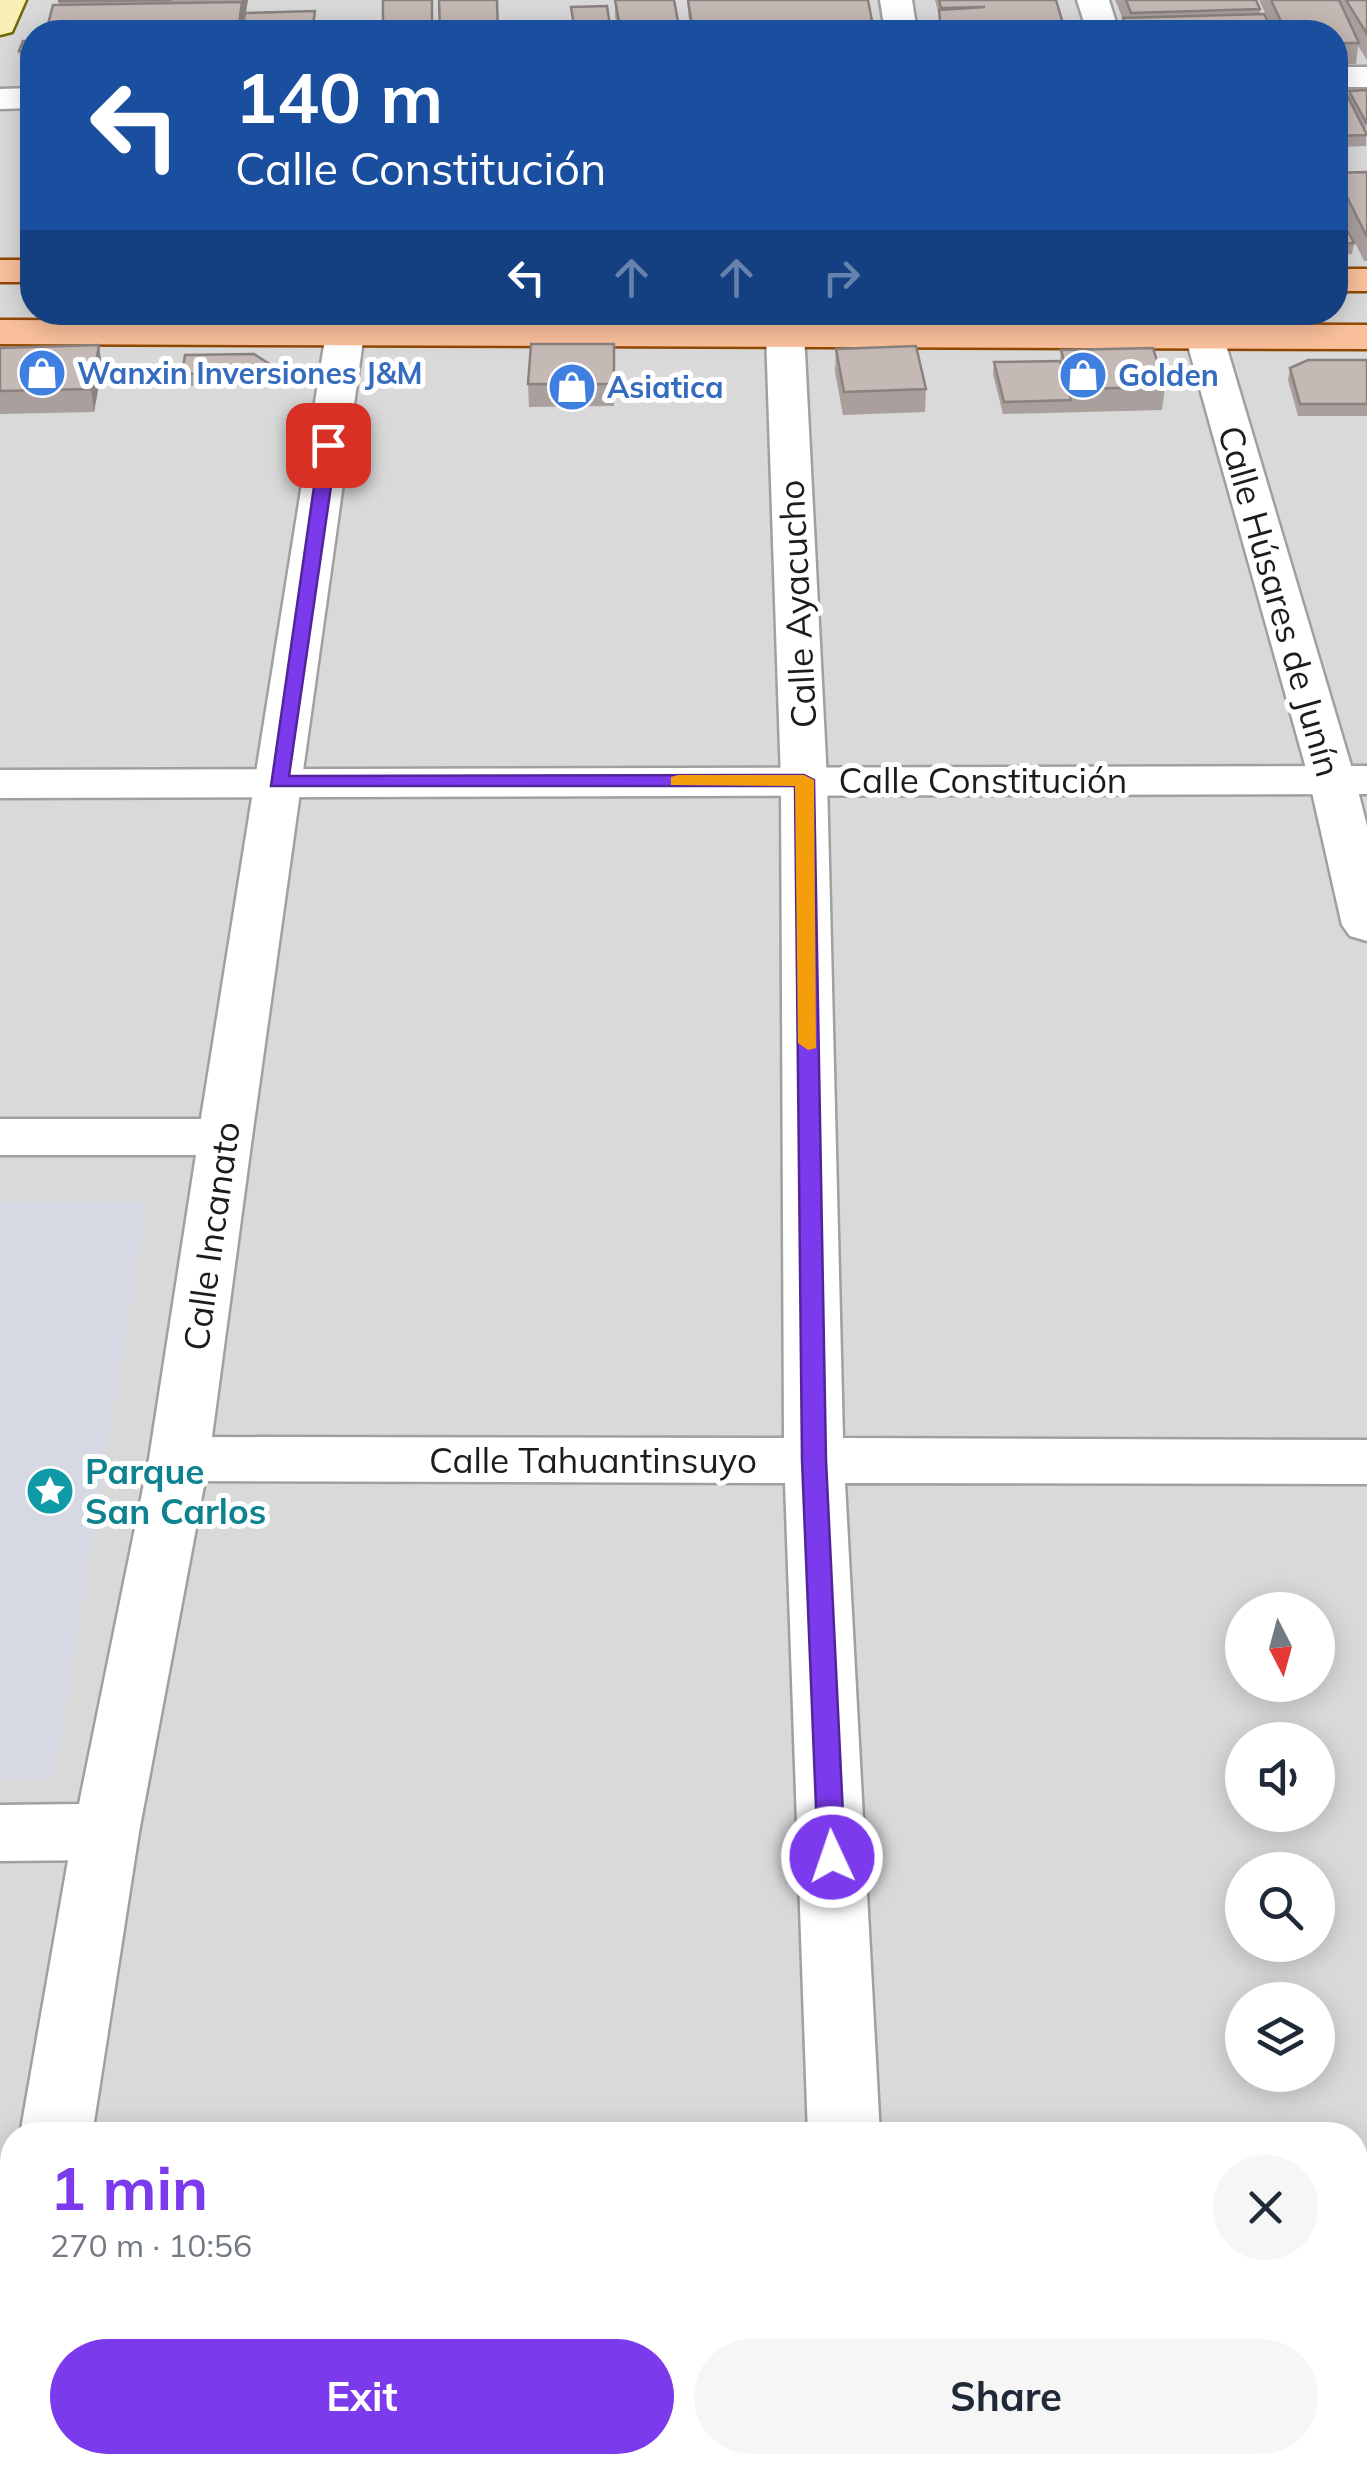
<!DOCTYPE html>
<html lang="en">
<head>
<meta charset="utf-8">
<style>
	:root { --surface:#fff; --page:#f6f6f7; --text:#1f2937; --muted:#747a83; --accent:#7c3aed }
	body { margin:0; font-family:Mulish,sans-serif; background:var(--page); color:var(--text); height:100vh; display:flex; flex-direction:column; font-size:38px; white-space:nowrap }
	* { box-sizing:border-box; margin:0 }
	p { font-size:32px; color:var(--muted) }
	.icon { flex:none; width:55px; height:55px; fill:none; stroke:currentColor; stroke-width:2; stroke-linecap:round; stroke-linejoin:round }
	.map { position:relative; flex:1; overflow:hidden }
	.side { position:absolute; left:0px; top:2122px; width:1368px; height:352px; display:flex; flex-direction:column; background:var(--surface); border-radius:40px 40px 0 0; box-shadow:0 5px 25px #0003 }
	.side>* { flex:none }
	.banner { position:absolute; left:20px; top:20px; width:1328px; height:305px; border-radius:40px; box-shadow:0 5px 25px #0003; background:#1a4fa0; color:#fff; overflow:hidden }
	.needle { width:65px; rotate:174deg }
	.tools { position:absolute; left:1225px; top:1592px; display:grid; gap:20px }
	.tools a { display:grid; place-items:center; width:110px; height:110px; border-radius:50%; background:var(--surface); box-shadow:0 5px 25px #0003; font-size:50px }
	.pin { position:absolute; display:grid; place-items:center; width:85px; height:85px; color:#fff; margin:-42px; border-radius:20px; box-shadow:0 5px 15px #0006 }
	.me { position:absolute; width:110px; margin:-55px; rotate:357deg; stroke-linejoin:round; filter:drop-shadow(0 0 8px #0008) }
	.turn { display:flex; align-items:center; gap:35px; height:210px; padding:0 50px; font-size:45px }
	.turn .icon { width:130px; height:130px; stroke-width:2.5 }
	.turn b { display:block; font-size:70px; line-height:85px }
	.lanes { display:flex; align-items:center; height:95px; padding:0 50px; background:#0003; justify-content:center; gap:50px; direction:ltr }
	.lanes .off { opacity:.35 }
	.round { display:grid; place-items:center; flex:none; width:105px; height:105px; border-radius:52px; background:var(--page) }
	.headline { display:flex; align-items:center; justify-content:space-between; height:170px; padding:0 50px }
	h1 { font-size:60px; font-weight:700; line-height:75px; color:var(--accent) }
	.action { display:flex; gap:20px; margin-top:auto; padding:20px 50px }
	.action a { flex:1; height:115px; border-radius:60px; background:var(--accent); color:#fff; font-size:40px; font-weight:700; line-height:115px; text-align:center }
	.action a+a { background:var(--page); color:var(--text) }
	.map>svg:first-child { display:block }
	.residential { fill:#dad9d9; fill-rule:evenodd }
	.plaza { fill:#d6d8e3 }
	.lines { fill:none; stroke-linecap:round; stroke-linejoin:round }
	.minor-casing { stroke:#a0a0a0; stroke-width:5 }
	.tertiary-casing { stroke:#a0a0a0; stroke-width:5 }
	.secondary-casing { stroke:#6f6807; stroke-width:5 }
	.primary-casing { stroke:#914903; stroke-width:5 }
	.minor { fill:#fff; fill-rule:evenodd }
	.tertiary { fill:#fff; fill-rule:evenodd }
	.secondary { fill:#f8efb5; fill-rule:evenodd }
	.primary { fill:#fac09b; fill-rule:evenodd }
	.wall { fill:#a99f9c }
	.shaded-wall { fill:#8a827f }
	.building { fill:#c5b9b5; stroke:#8a827f; stroke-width:2.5 }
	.route { fill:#7c3aed; stroke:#51269a; stroke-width:2.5 }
	.slow { fill:#f59e0b }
	.labels { text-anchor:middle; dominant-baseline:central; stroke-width:10; stroke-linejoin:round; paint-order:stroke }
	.far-shop-label { font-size:30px; font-weight:bold; fill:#366cbe; stroke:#fff; text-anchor:start }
	.street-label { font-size:35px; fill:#1c1c1c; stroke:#fff }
	.culture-label { font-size:35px; font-weight:bold; fill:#0d838f; stroke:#fff; text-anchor:start }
</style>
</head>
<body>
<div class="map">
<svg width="1367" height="2473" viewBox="0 0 1367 2473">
	<rect width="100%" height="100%" fill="#ede7e2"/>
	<!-- residential -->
	<path class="residential" d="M0,0H1367V2473H0ZM32,32H1335V312H32ZM1242,1610H1318V1685H1242ZM1242,1740H1318V1815H1242ZM1242,1870H1318V1945H1242ZM1242,2000H1318V2075H1242ZM12,2135H1355V2462H12Z"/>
	<!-- plaza -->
	<polygon class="plaza" points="0,1203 147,1203 54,1779 0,1780"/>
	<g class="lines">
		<!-- minor casing -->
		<g class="minor-casing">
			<g id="minor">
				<polygon points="880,0 912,0 917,32 885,32"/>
				<polygon points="1077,0 1109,0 1119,32 1087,32"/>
				<rect x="1335" y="67" width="32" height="20"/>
				<polygon points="32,88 32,108 0,109 0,89"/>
				<polygon points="345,321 359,325 364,333 252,1137 244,1150 225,1155 206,1150 198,1137 326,333 331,325"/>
				<polygon points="785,321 799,325 804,333 827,780 843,1438 1367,1440 1367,1484 845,1483 880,2135 808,2135 785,1483 179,1481 158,1475 149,1459 158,1443 179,1437 784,1438 781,780 766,333 771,325"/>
				<polygon points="1204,323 1218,327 1223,335 1355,779 1367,826 1367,941 1350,936 1342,925 1309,779 1185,335 1190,327"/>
				<polygon points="106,1804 129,1812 139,1832 92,2135 20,2135 73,1832 83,1812"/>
				<polygon points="12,2359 12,2462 40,2462 38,2473 0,2473 0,2364"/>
				<polygon points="819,2462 897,2462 898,2473 820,2473"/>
			</g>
		</g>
		<!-- tertiary casing -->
		<g class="tertiary-casing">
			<g id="tertiary">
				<polygon points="1367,766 1367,794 0,798 0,770"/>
				<polygon points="0,1119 225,1119 244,1124 252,1137 209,1459 139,1832 129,1852 106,1860 0,1861 0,1805 79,1804 149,1459 196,1155 0,1155"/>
			</g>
		</g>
		<!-- secondary casing -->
		<g class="secondary-casing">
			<polygon id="secondary" points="0,0 26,0 12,32 0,35"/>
		</g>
		<!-- primary casing -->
		<g class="primary-casing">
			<g id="primary">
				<rect x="0" y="260" width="32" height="22"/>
				<rect x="1335" y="269" width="32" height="22"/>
				<polygon points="0,320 1367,325 1367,349 0,344"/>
			</g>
		</g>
		<!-- minor -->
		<use href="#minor" class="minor"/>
		<!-- tertiary -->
		<use href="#tertiary" class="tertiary"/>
		<!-- secondary -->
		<use href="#secondary" class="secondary"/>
		<!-- primary -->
		<use href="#primary" class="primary"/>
	</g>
	<!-- wall -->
	<g class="wall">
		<polygon points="59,0 248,0 246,13 317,31 46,32 59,5"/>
		<polygon points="615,0 674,0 680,32 618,32 615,16"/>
		<polygon points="687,0 869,0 868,0 872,25 878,32 690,32"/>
		<polygon points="935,0 1056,0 1064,27 1070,32 940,32 939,15"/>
		<polygon points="1115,0 1256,0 1260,9 1260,14 1273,32 1121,32 1123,19"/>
		<polygon points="1259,0 1367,0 1367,60 1358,46 1356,64 1335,64 1335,32 1274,32"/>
		<polygon points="32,41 32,80 30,80 29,72 22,73 19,51"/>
		<polygon points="1335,87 1348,96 1349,91 1367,90 1366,146 1335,147"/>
		<polygon points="1367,172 1367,261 1364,261 1335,201 1335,173"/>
		<polygon points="1335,206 1354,243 1352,254 1335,255"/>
		<polygon points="614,344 614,406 529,407 528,384"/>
		<polygon points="0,348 102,368 94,412 0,414"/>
		<polygon points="836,349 926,389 925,412 843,415 835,372"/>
		<polygon points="1061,350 1165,387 1162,410 1003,414 993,374 994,362 1060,361"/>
		<polygon points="1367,360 1367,416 1298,416 1288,380 1290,368"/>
		<polygon points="268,363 269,375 267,385 183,386 182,374"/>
	</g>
	<!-- shaded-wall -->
	<g class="shaded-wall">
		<polygon points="242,0 248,0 244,20"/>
		<polygon points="242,2 244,23 243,32 238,32"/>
		<polygon points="99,345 102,368 94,412 91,389"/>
	</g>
	<!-- building -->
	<g class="building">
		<polygon points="59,0 172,0 59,1"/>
		<rect x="383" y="0" width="49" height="32"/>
		<polygon points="439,0 497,0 498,32 440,32"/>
		<polygon points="615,0 674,0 680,32 621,32"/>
		<polygon points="688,0 868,0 872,21 692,25"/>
		<polygon points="939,0 1056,0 1064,27 941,30 939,10 985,7 941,8"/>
		<polygon points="1126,0 1256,0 1260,9 1131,13"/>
		<polygon points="1271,0 1339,0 1359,43 1335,43 1335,32 1286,32"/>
		<polygon points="1346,0 1367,0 1367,34"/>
		<polygon points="242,2 238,32 46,32 53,5"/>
		<polygon points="607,6 611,32 575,32 571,7"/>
		<polygon points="315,11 312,32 242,32 245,13"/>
		<polygon points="1264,14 1274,32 1128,32 1123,18"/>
		<polygon points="877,24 878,32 697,32 696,28"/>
		<polygon points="1068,27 1070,32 941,32 940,30"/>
		<polygon points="23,41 32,41 32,59 27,59 29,51 19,51"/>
		<polygon points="1335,87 1343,87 1367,135 1335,136"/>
		<polygon points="1367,90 1367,124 1349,91"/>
		<polygon points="1367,172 1367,237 1335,173"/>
		<polygon points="1335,206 1354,243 1335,244"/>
		<polygon points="531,344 614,344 614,384 528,384"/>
		<polygon points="99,345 91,389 0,391 0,348"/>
		<polygon points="916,346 926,389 844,392 836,349"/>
		<polygon points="1153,348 1165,387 1072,389 1061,350"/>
		<polygon points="254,354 268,363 266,373 182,374 185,355"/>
		<polygon points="1308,360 1367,360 1367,404 1300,404 1290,368"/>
		<polygon points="1060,361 1071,400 1004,402 994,362"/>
	</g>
	<!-- route -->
	<polygon class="route" points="328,440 337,445 289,776 804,775 814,780 826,1460 845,1857 841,1865 822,1865 818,1857 802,1460 795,786 271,786 320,445"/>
	<!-- slow -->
	<polygon class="slow" points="678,775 804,775 814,780 816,1048 808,1050 798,1043 795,786 671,785 671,777"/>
	<!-- icons -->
	<defs>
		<g id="shop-disc" transform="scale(2.5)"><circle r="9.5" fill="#3f7fe0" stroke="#fff"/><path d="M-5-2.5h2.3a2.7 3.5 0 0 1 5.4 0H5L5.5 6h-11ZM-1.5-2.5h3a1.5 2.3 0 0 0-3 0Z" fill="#fff"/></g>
		<g id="sight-disc" transform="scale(2.5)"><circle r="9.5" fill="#0f9aa8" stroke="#fff"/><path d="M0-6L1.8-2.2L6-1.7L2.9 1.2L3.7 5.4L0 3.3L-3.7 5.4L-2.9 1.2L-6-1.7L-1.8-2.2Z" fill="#fff"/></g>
	</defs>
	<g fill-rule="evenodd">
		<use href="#shop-disc" x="42" y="373"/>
		<use href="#shop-disc" x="1083" y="375"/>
		<use href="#shop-disc" x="572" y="387"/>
		<use href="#sight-disc" x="50" y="1491"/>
	</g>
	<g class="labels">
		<!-- far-shop labels -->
		<g class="far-shop-label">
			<text x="77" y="373">Wanxin Inversiones J&amp;M</text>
			<text x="1118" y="375">Golden</text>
			<text x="607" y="387">Asiatica</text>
		</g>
		<!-- street labels -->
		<g class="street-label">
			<text transform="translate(1280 601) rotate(74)">Calle Húsares de Junín</text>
			<text transform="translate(797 604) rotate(-93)">Calle Ayacucho</text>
			<text x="983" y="780">Calle Constitución</text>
			<text transform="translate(211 1236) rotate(-82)">Calle Incanato</text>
			<text x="593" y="1460">Calle Tahuantinsuyo</text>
		</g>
		<!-- culture labels -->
		<g class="culture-label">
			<text x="85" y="1471">Parque<tspan x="85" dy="40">San Carlos</tspan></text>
		</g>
	</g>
</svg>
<div class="tools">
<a><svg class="needle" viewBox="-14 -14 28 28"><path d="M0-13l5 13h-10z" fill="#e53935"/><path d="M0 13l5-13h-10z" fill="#747a83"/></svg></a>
<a><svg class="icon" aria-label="sound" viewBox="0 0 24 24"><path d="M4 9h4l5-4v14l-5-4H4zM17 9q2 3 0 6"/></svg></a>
<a><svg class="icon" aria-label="search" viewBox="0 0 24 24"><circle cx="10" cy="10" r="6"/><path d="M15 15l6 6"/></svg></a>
<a><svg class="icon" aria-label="layers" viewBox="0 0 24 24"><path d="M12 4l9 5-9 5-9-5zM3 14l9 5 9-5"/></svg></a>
</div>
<div class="pin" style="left:328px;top:445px;background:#d93025"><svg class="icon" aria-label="arrive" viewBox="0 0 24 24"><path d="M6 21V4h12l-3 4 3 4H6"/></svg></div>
<svg class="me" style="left:832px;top:1857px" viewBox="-20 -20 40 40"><circle r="17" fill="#7c3aed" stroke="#fff" stroke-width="3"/><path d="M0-11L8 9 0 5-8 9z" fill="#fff"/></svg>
<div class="banner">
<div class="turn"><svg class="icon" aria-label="left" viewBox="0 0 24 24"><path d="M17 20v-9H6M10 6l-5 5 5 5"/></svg><div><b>140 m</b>Calle Constitución</div></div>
<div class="lanes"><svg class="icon" aria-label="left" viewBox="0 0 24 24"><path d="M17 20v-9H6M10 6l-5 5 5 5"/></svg><svg class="icon off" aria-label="ahead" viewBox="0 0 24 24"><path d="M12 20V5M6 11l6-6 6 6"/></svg><svg class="icon off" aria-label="ahead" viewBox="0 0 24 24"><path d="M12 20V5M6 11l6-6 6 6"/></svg><svg class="icon off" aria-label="right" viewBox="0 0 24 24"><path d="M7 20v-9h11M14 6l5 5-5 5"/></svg></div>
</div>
<section class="side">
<div class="headline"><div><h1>1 min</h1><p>270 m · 10:56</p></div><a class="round"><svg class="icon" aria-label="close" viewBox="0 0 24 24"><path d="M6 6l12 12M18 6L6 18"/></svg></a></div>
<div class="action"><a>Exit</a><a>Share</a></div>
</section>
</div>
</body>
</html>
